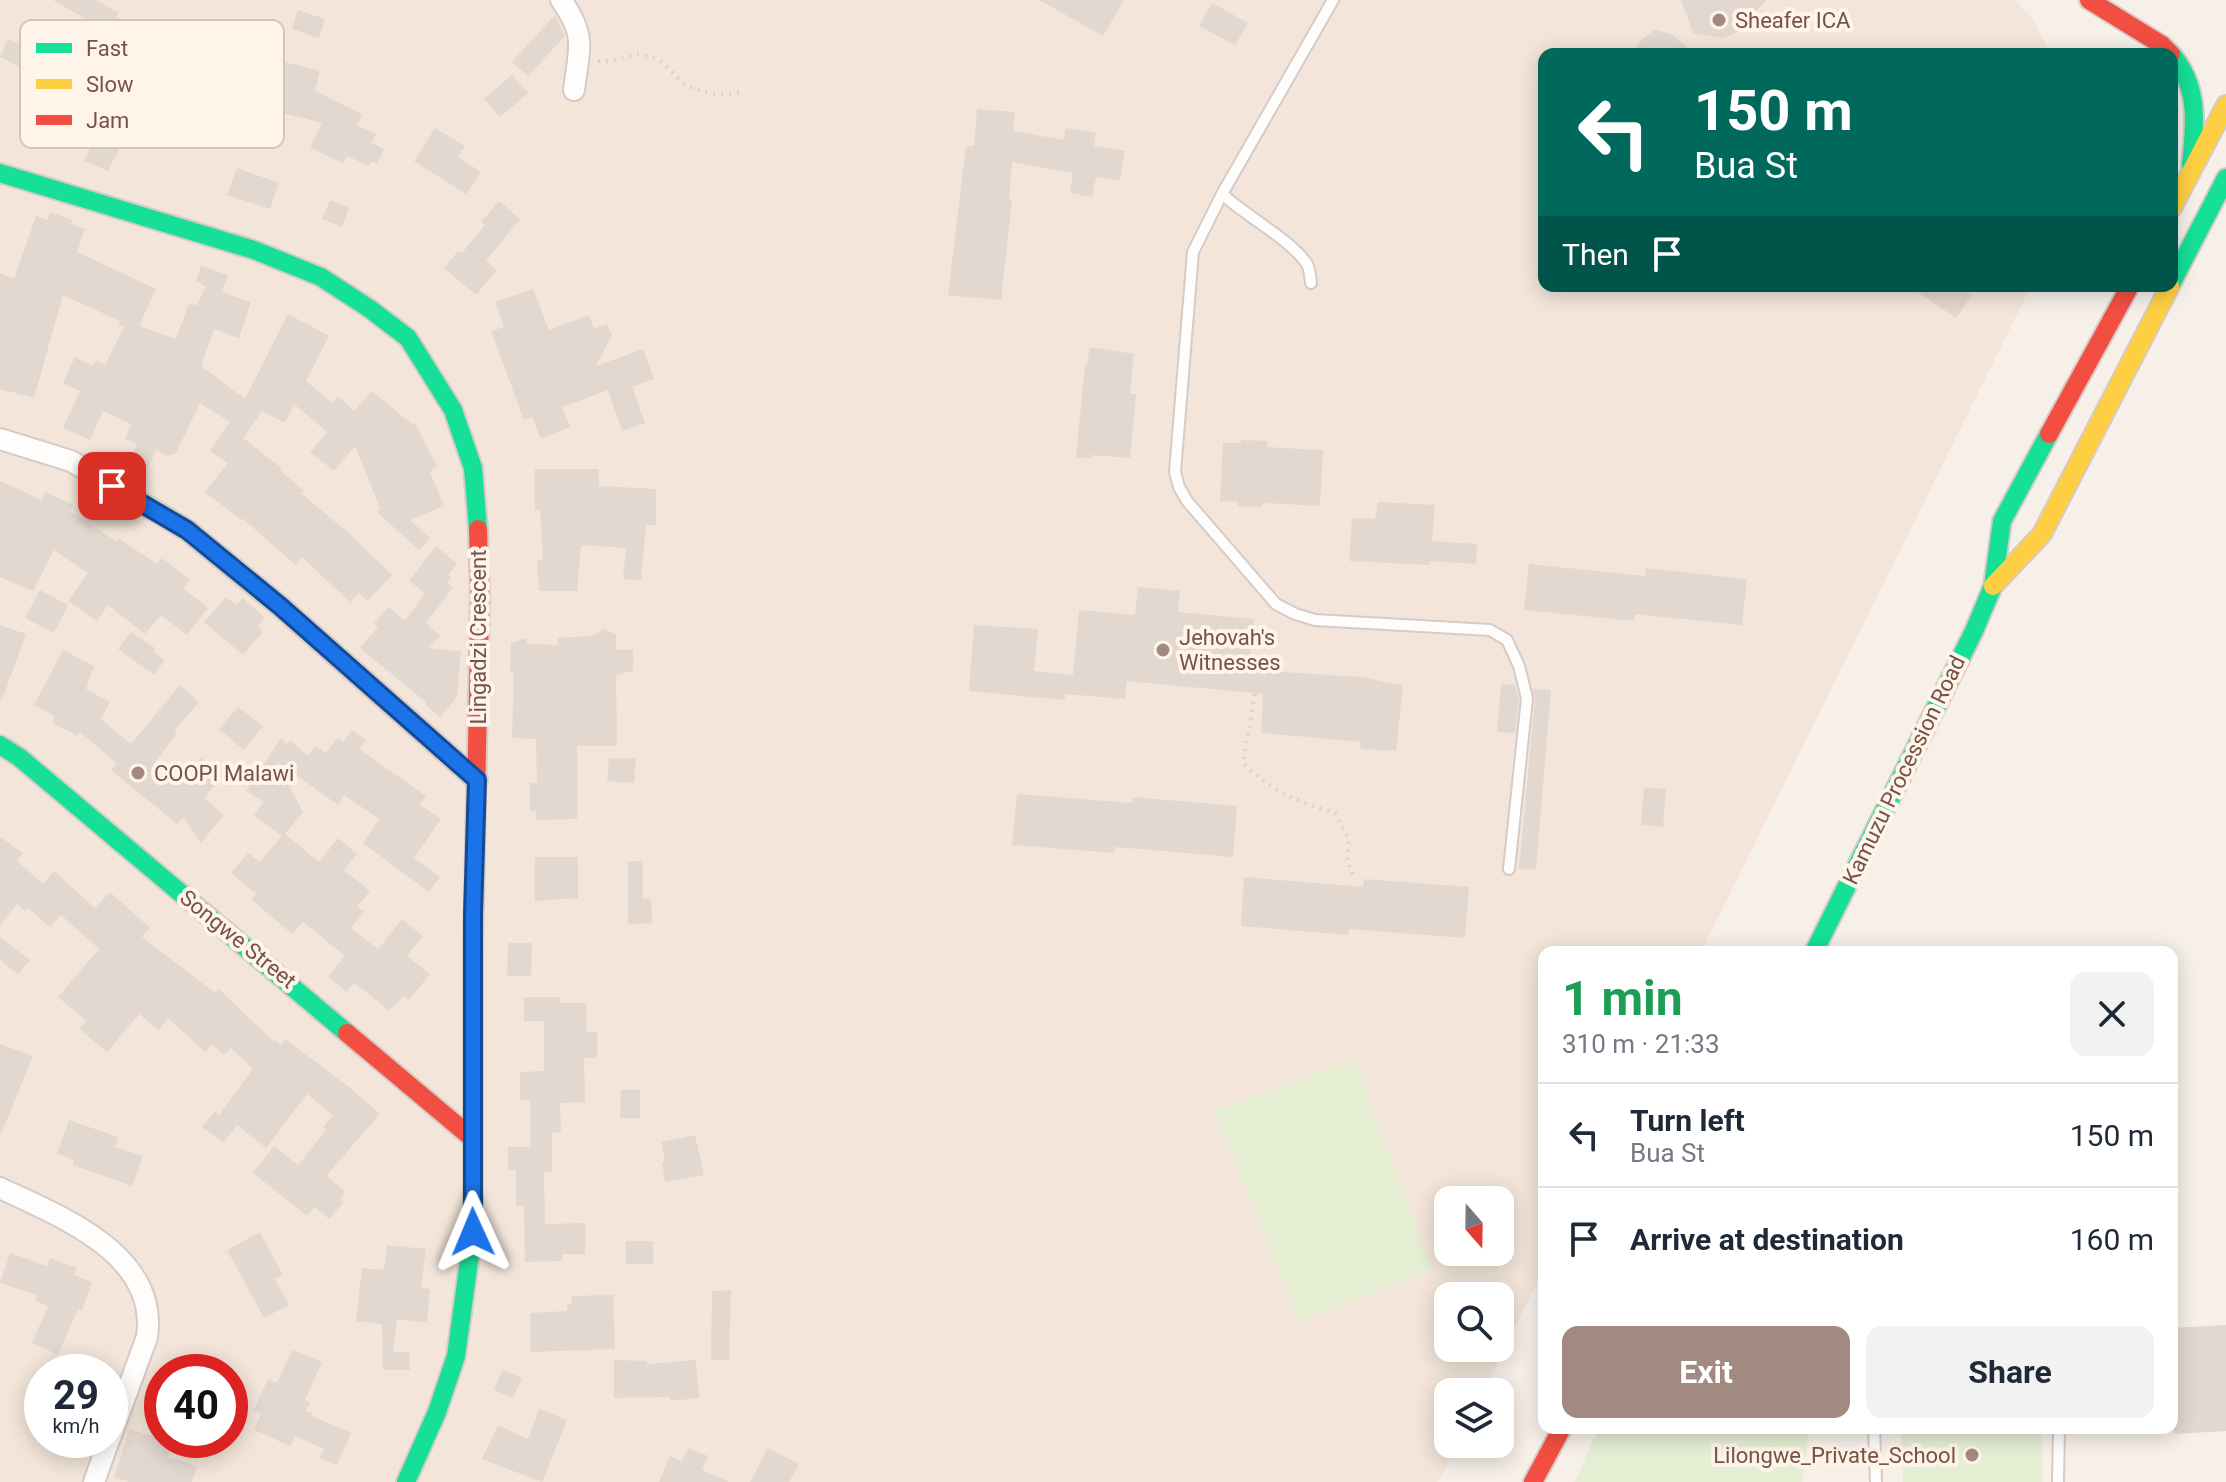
<!DOCTYPE html>
<html lang="en">
<head>
<meta charset="utf-8">
<style>
	:root { --surface:#fff; --page:#f2f2f3; --text:#1f2937; --muted:#747a83; --line:#e0e1e3; --accent:#a38a80 }
	body { margin:0; font-family:Roboto,sans-serif; background:var(--page); color:var(--text); height:100vh; display:flex; flex-direction:column; font-size:30px; white-space:nowrap }
	* { box-sizing:border-box; margin:0 }
	p { font-size:26px; color:var(--muted) }
	.icon { flex:none; width:44px; height:44px; fill:none; stroke:currentColor; stroke-width:2; stroke-linecap:round; stroke-linejoin:round }
	.map { position:relative; flex:1; overflow:hidden }
	.drawer { position:absolute; left:1538px; top:946px; width:640px; height:488px; display:flex; flex-direction:column; background:var(--surface); border-radius:16px; box-shadow:0 4px 20px #0003 }
	.drawer>* { flex:none }
	.banner { position:absolute; left:1538px; top:48px; width:640px; height:244px; border-radius:16px; box-shadow:0 4px 20px #0003; background:#00695c; color:#fff; overflow:hidden }
	.needle { width:52px; rotate:160deg }
	.controls { position:absolute; left:1434px; top:1186px; display:grid; gap:16px }
	.controls a { display:grid; place-items:center; width:80px; height:80px; border-radius:16px; background:var(--surface); box-shadow:0 4px 20px #0003; font-size:40px }
	.speed { position:absolute; left:24px; top:1354px; display:flex; gap:16px; font-size:40px; font-weight:700; text-align:center }
	.speed>* { display:grid; place-content:center; width:104px; height:104px; border-radius:50%; background:var(--surface); box-shadow:0 4px 20px #0003; line-height:1 }
	.speed small { font-size:20px; font-weight:400 }
	.speed .limit { border:12px solid #d22; background:#fff; color:#111 }
	.pin { position:absolute; display:grid; place-items:center; width:68px; height:68px; color:#fff; margin:-34px; border-radius:16px; box-shadow:0 4px 12px #0006 }
	.me { position:absolute; width:88px; margin:-44px; rotate:359deg; stroke-linejoin:round; filter:drop-shadow(0 0 6px #0008) }
	.turn { display:flex; align-items:center; gap:28px; height:168px; padding:0 24px; font-size:36px }
	.turn .icon { width:104px; height:104px; stroke-width:2.5 }
	.turn b { display:block; font-size:56px; line-height:68px }
	.then { display:flex; align-items:center; height:76px; padding:0 24px; background:#0003; gap:16px; font-size:30px }
	.round { display:grid; place-items:center; flex:none; width:84px; height:84px; border-radius:16px; background:var(--page) }
	.summary { display:flex; align-items:center; justify-content:space-between; height:136px; padding:0 24px }
	h1 { font-size:48px; font-weight:700; line-height:60px; color:#1e9e55 }
	.action { display:flex; gap:16px; margin-top:auto; padding:16px 24px }
	.action a { flex:1; height:92px; border-radius:16px; background:var(--accent); color:#fff; font-size:32px; font-weight:700; line-height:92px; text-align:center }
	.action a+a { background:var(--page); color:var(--text) }
	ul { padding:0; list-style:none }
	li { display:flex; align-items:center; gap:24px; height:104px; padding:0 24px; border-top:2px solid var(--line) }
	li div { flex:1 }
	li b { display:block; font-size:30px }
	li em { font-style:normal }
	.map>svg:first-child { display:block }
	.residential { fill:#f3e5d9; fill-rule:evenodd }
	.green { fill:#e5edd3 }
	.building { fill:#e3d8d0 }
	.lines { fill:none; stroke-linecap:round; stroke-linejoin:round }
	.lane-casing { stroke:#d6cbc6; stroke-width:14 }
	.street-casing { stroke:#d6cbc6; stroke-width:24 }
	.fast-casing { stroke:#d6cbc6; stroke-width:22 }
	.slow-casing { stroke:#d6cbc6; stroke-width:22 }
	.jam-casing { stroke:#d6cbc6; stroke-width:22 }
	.path { stroke:#dad0cc; stroke-width:4; stroke-dasharray:2 6; stroke-linecap:butt }
	.lane { stroke:#fefdfc; stroke-width:10 }
	.street { stroke:#fefdfc; stroke-width:20 }
	.fast { stroke:#16e098; stroke-width:18 }
	.slow { stroke:#ffcf43; stroke-width:18 }
	.jam { stroke:#f24e42; stroke-width:18 }
	.route-casing { stroke:#114b97; stroke-width:20 }
	.route { stroke:#1a73e8; stroke-width:14 }
	.poi-dot { fill:#a38a80; stroke:#fff4ea; stroke-width:3 }
	.labels { text-anchor:middle; dominant-baseline:central; stroke-width:8; stroke-linejoin:round; paint-order:stroke }
	.poi-label { font-size:22px; fill:#765348; stroke:#fff4ea; text-anchor:start }
	.street-label { font-size:22px; fill:#765348; stroke:#fff4ea }
	.key { fill:#fff4ea; stroke:#d6c4b9; stroke-width:2 }
	.key-label { font-size:22px; fill:#765348 }
</style>
</head>
<body>
<div class="map">
<svg width="2226" height="1482" viewBox="0 0 2226 1482">
	<rect width="100%" height="100%" fill="#f7f0e9"/>
	<!-- residential -->
	<path class="residential" d="M0,0H2015L2032,18L2051,54H1544V286H2031L1701,952H1544V1268L1483,1392H1448V1444H1457L1438,1482H0ZM1448,1200H1500V1252H1448ZM1448,1296H1500V1348H1448ZM42,1372H110V1440H42ZM162,1372H230V1440H162Z"/>
	<!-- green -->
	<g class="green">
		<polygon points="1354,1058 1433,1270 1299,1321 1214,1111"/>
		<polygon points="1601,1428 1809,1428 1802,1482 1575,1482 1592,1442"/>
		<polygon points="1901,1428 2042,1428 2042,1482 1903,1482"/>
	</g>
	<!-- building -->
	<g class="building">
		<polygon points="53,0 96,0 119,13 116,17 159,36 150,55 113,39 115,36"/>
		<polygon points="1039,0 1124,0 1103,36"/>
		<polygon points="1681,0 1766,0 1740,31 1723,38 1693,33"/>
		<polygon points="1212,3 1248,23 1235,45 1199,26"/>
		<polygon points="298,10 325,19 319,38 292,29"/>
		<polygon points="555,15 565,36 528,76 512,62"/>
		<polygon points="1655,30 1672,34 1694,54 1633,54 1641,40"/>
		<polygon points="8,39 145,104 149,90 159,93 171,58 199,67 189,99 224,110 226,105 238,110 253,54 320,71 315,91 362,114 357,125 376,134 371,143 384,149 377,164 371,161 369,166 347,156 343,163 310,148 322,123 279,112 273,135 233,126 232,130 205,119 196,146 131,125 108,171 84,161 95,138 73,128 79,117 65,111 74,93 0,57"/>
		<polygon points="512,75 528,93 500,117 484,99"/>
		<polygon points="977,109 1015,112 1013,131 1064,140 1065,128 1096,133 1094,146 1125,151 1120,181 1096,177 1092,197 1070,193 1073,173 1012,162 1009,200 1012,201 1001,300 948,295 966,146 974,146"/>
		<polygon points="435,128 465,146 458,157 481,172 466,194 414,161"/>
		<polygon points="237,168 279,183 270,209 227,195"/>
		<polygon points="330,200 349,207 342,227 322,219"/>
		<polygon points="499,201 520,219 486,261 497,270 476,295 444,268 458,251 462,253 485,225 481,222"/>
		<polygon points="50,212 72,220 71,224 85,229 77,252 156,289 139,326 176,339 189,303 196,306 206,287 196,281 201,266 228,275 222,292 251,302 239,338 214,329 201,366 245,399 288,314 329,336 306,381 332,403 338,396 354,411 372,391 412,424 415,423 437,466 430,472 444,506 410,520 430,538 419,550 377,512 380,508 355,446 334,471 310,452 327,432 294,404 285,423 262,411 243,438 282,468 280,470 304,491 302,494 351,535 392,575 367,601 359,593 350,602 302,557 296,565 242,518 241,520 205,492 228,463 210,451 230,422 200,403 176,453 168,456 156,450 148,468 130,460 137,444 125,439 131,424 103,411 90,440 63,428 80,391 63,383 75,357 93,366 96,360 105,365 124,327 118,325 120,321 63,295 34,398 0,389 0,273 14,279 36,216 48,220"/>
		<polygon points="1909,286 1959,286 1972,295 1956,318"/>
		<polygon points="533,289 549,330 589,315 594,328 607,324 612,335 596,366 643,349 654,379 632,387 645,423 622,431 608,390 562,407 570,427 541,439 532,417 524,420 491,331 504,327 495,302"/>
		<polygon points="1090,347 1134,354 1130,394 1136,394 1130,458 1092,455 1092,459 1076,457 1085,366 1087,366"/>
		<polygon points="1241,440 1268,441 1267,447 1323,450 1320,506 1263,503 1262,507 1238,506 1238,502 1220,501 1223,443 1241,443"/>
		<polygon points="535,469 599,469 599,486 656,489 656,525 646,525 641,580 623,579 626,548 581,545 577,591 539,591 537,560 543,560 540,510 535,510"/>
		<polygon points="0,481 42,500 45,492 73,505 70,511 116,541 118,538 157,564 162,558 190,580 183,588 208,608 187,635 161,615 145,634 108,605 97,621 68,601 88,573 54,550 33,591 0,577"/>
		<polygon points="1378,502 1435,505 1432,541 1477,544 1476,564 1430,561 1430,565 1349,561 1352,518 1375,519"/>
		<polygon points="436,546 457,564 448,575 451,578 447,583 453,588 426,623 440,636 428,648 461,651 457,697 440,717 425,704 427,703 360,648 378,627 374,623 389,607 405,621 425,593 409,581"/>
		<polygon points="1529,564 1645,576 1645,568 1747,579 1742,625 1635,614 1634,621 1524,610"/>
		<polygon points="1138,587 1180,591 1178,612 1254,619 1249,670 1360,677 1403,685 1396,751 1360,749 1361,742 1261,733 1263,694 1127,681 1125,699 1065,694 1065,700 969,691 974,625 1038,629 1034,671 1073,675 1079,610 1135,615"/>
		<polygon points="40,590 68,605 54,633 25,618"/>
		<polygon points="226,597 236,605 243,598 265,618 258,625 262,633 243,655 204,622"/>
		<polygon points="0,625 26,634 2,700 0,699"/>
		<polygon points="604,629 616,634 616,650 633,650 633,671 616,675 617,746 577,746 577,819 536,820 536,811 530,811 530,783 537,783 536,739 512,738 514,673 510,673 511,643 527,638 527,644 558,645 558,638 592,636"/>
		<polygon points="131,632 155,648 154,652 165,660 154,675 118,649"/>
		<polygon points="63,650 94,666 86,689 110,702 101,719 131,744 180,685 199,702 174,731 177,734 154,763 179,784 201,758 223,775 204,798 224,815 201,843 183,817 177,824 111,770 117,763 80,732 78,736 52,723 55,716 34,705"/>
		<polygon points="1501,684 1515,685 1519,699 1515,733 1497,732"/>
		<polygon points="1533,689 1551,690 1536,870 1519,869 1535,699"/>
		<polygon points="238,707 263,726 244,750 219,729"/>
		<polygon points="352,730 366,740 359,749 426,796 420,805 441,819 414,858 440,877 429,892 363,843 379,819 344,795 338,805 276,761 303,812 285,834 319,862 338,838 357,854 344,870 370,891 357,907 364,912 351,928 378,949 402,919 423,936 407,956 430,974 409,1000 404,996 389,1010 354,983 347,992 328,977 345,956 303,922 292,934 251,899 256,894 231,873 248,853 260,862 282,836 254,815 264,802 246,791 281,738 287,744 290,740 308,756 315,746 326,753 338,737 343,742"/>
		<polygon points="609,758 636,759 634,783 607,781"/>
		<polygon points="1644,788 1666,789 1663,827 1641,825"/>
		<polygon points="1017,794 1132,803 1133,797 1237,806 1233,857 1115,847 1115,853 1012,845"/>
		<polygon points="0,837 23,853 17,861 43,884 54,871 95,908 110,892 150,928 142,937 215,993 219,989 274,1042 275,1040 281,1045 285,1039 349,1087 380,1114 326,1176 346,1192 340,1199 344,1202 329,1219 315,1207 307,1216 253,1173 274,1146 298,1165 326,1130 323,1127 333,1115 307,1094 266,1148 237,1125 223,1143 202,1127 215,1111 219,1115 253,1069 231,1048 224,1055 212,1044 205,1052 168,1018 159,1030 139,1014 107,1052 79,1029 86,1021 58,997 99,949 61,915 50,927 28,908 25,911 17,904 0,925"/>
		<polygon points="535,857 578,857 578,898 535,901"/>
		<polygon points="628,861 643,861 643,899 651,899 652,923 628,924"/>
		<polygon points="1244,877 1363,887 1364,879 1469,887 1465,938 1349,929 1348,935 1241,926"/>
		<polygon points="0,937 30,960 18,974 0,960"/>
		<polygon points="508,943 532,943 531,976 507,976"/>
		<polygon points="524,997 560,997 560,1003 586,1003 587,1032 597,1032 597,1058 584,1058 585,1102 560,1103 561,1132 552,1133 552,1172 544,1172 545,1224 585,1223 585,1254 562,1254 562,1261 525,1262 524,1206 516,1206 516,1170 508,1171 508,1147 531,1147 530,1100 520,1100 520,1072 544,1071 544,1021 524,1021"/>
		<polygon points="0,1044 33,1056 1,1134 0,1134"/>
		<polygon points="621,1090 640,1090 640,1118 620,1118"/>
		<polygon points="69,1120 118,1137 115,1147 143,1156 132,1186 73,1165 74,1160 57,1154"/>
		<polygon points="695,1135 704,1175 665,1182 662,1163 665,1162 661,1142"/>
		<polygon points="260,1232 283,1275 275,1279 289,1305 264,1318 227,1250"/>
		<rect x="626" y="1241" width="27" height="23"/>
		<polygon points="387,1245 426,1249 421,1288 430,1289 427,1323 397,1319 393,1352 409,1352 410,1370 383,1370 382,1324 356,1321 362,1268 384,1270"/>
		<polygon points="10,1253 47,1266 50,1258 77,1268 74,1275 92,1282 82,1311 78,1309 58,1355 32,1343 48,1306 35,1301 37,1295 0,1283"/>
		<polygon points="731,1290 729,1360 711,1360 712,1291"/>
		<polygon points="613,1295 615,1349 531,1352 530,1313 567,1311 567,1304 572,1304 571,1296"/>
		<polygon points="2226,1325 2226,1431 2174,1434 2172,1328"/>
		<polygon points="292,1350 322,1362 305,1400 310,1402 306,1411 313,1414 312,1416 351,1433 337,1465 320,1458 324,1449 295,1436 290,1446 254,1430 261,1414 254,1410 268,1379 277,1383"/>
		<polygon points="614,1360 647,1361 647,1364 696,1360 699,1398 670,1401 670,1397 614,1398"/>
		<polygon points="502,1370 522,1378 513,1398 494,1390"/>
		<polygon points="539,1409 567,1420 542,1482 482,1459 498,1425 528,1439"/>
		<polygon points="130,1429 173,1443 168,1457 197,1466 192,1482 129,1482 114,1477"/>
		<polygon points="688,1448 708,1456 702,1470 729,1482 659,1482 670,1456 682,1462"/>
		<polygon points="768,1448 799,1464 789,1482 750,1482"/>
	</g>
	<g class="lines">
		<!-- lane casing -->
		<g class="lane-casing">
			<g id="lane">
				<polyline points="1333,0 1222,194 1193,252 1175,472 1179,487 1187,501 1276,604 1295,614 1315,620 1490,630 1507,640 1519,666 1527,698 1509,869"/>
				<path d="M1222,194C1246,216 1291,240 1307,264C1310,269 1310,277 1311,283"/>
				<polyline points="1874,1428 1876,1482"/>
				<polyline points="2058,1482 2059,1428"/>
			</g>
		</g>
		<!-- street casing -->
		<g class="street-casing">
			<g id="street">
				<path d="M561,0C587,36 579,48 574,90"/>
				<polyline points="0,439 71,461 187,530 280,606 477,780"/>
				<path d="M0,1188C61,1217 159,1254 147,1337L110,1438"/>
				<polyline points="94,1482 109,1440"/>
			</g>
		</g>
		<!-- fast casing -->
		<g class="fast-casing">
			<g id="fast">
				<path d="M2172,55C2200,88 2195,125 2191,165"/>
				<polyline points="0,173 254,250 321,277 370,309 408,338 453,410 473,468 478,529"/>
				<polyline points="2172,282 2226,178"/>
				<polyline points="0,745 19,757 347,1033"/>
				<polyline points="1814,952 1974,631 1993,586 2002,521 2049,434"/>
				<polyline points="406,1482 437,1412 456,1356 473,1232 473,952"/>
			</g>
		</g>
		<!-- slow casing -->
		<g class="slow-casing">
			<g id="slow">
				<polyline points="2172,208 2226,105"/>
				<polyline points="1993,586 2042,534 2170,286"/>
			</g>
		</g>
		<!-- jam casing -->
		<g class="jam-casing">
			<g id="jam">
				<polyline points="2089,0 2162,45 2171,54"/>
				<polyline points="2049,434 2130,286"/>
				<polyline points="473,952 480,597 478,529"/>
				<polyline points="347,1033 472,1138"/>
				<polyline points="1533,1482 1562,1428"/>
			</g>
		</g>
		<!-- path -->
		<g class="path">
			<path d="M598,61C614,64 629,49 652,57C667,62 673,76 685,84C699,94 728,97 744,91"/>
			<path d="M1255,694L1243,763C1270,790 1299,803 1335,813L1349,840L1347,861L1355,879"/>
		</g>
		<!-- lane -->
		<use href="#lane" class="lane"/>
		<!-- street -->
		<use href="#street" class="street"/>
		<!-- fast -->
		<use href="#fast" class="fast"/>
		<!-- slow -->
		<use href="#slow" class="slow"/>
		<!-- jam -->
		<use href="#jam" class="jam"/>
	</g>
	<g class="lines">
		<!-- route casing -->
		<g class="route-casing">
			<polyline id="route" points="112,486 187,530 280,606 477,780 473,914 473,1232"/>
		</g>
		<!-- route -->
		<use href="#route" class="route"/>
	</g>
	<!-- markers -->
	<g class="poi-dot">
		<circle cx="1719" cy="20" r="8"/>
		<circle cx="1163" cy="650" r="8"/>
		<circle cx="138" cy="773" r="8"/>
		<circle cx="1972" cy="1455" r="8"/>
	</g>
	<g class="labels">
		<!-- poi labels -->
		<g class="poi-label">
			<text x="1735" y="20">Sheafer ICA</text>
			<text x="1179" y="637">Jehovah's<tspan x="1179" dy="25">Witnesses</tspan></text>
			<text x="154" y="773">COOPI Malawi</text>
			<text x="1956" y="1455" text-anchor="end">Lilongwe_Private_School</text>
		</g>
		<!-- street labels -->
		<g class="street-label">
			<text transform="translate(478 637) rotate(-90)">Lingadzi Crescent</text>
			<text transform="translate(1904 770) rotate(-64)">Kamuzu Procession Road</text>
			<text transform="translate(238 939) rotate(39)">Songwe Street</text>
		</g>
	</g>
	<!-- legend -->
	<rect x="20" y="20" width="264" height="128" rx="12" class="key"/>
	<rect x="36" y="43" width="36" height="10" fill="#16e098"/>
	<rect x="36" y="79" width="36" height="10" fill="#ffcf43"/>
	<rect x="36" y="115" width="36" height="10" fill="#f24e42"/>
	<g class="key-label">
		<text x="86" y="56">Fast</text>
		<text x="86" y="92">Slow</text>
		<text x="86" y="128">Jam</text>
	</g>
</svg>
<div class="controls">
<a><svg class="needle" viewBox="-14 -14 28 28"><path d="M0-13l5 13h-10z" fill="#e53935"/><path d="M0 13l5-13h-10z" fill="#747a83"/></svg></a>
<a><svg class="icon" aria-label="search" viewBox="0 0 24 24"><circle cx="10" cy="10" r="6"/><path d="M15 15l6 6"/></svg></a>
<a><svg class="icon" aria-label="layers" viewBox="0 0 24 24"><path d="M12 4l9 5-9 5-9-5zM3 14l9 5 9-5"/></svg></a>
</div>
<div class="speed"><div>29<small>km/h</small></div><div class="limit">40</div></div>
<div class="pin" style="left:112px;top:486px;background:#d93025"><svg class="icon" aria-label="arrive" viewBox="0 0 24 24"><path d="M6 21V4h12l-3 4 3 4H6"/></svg></div>
<svg class="me" style="left:473px;top:1232px" viewBox="-20 -20 40 40"><path d="M0-17L14 15 0 8-14 15z" fill="#1a73e8" stroke="#fff" stroke-width="4"/></svg>
<div class="banner">
<div class="turn"><svg class="icon" aria-label="left" viewBox="0 0 24 24"><path d="M17 20v-9H6M10 6l-5 5 5 5"/></svg><div><b>150 m</b>Bua St</div></div>
<div class="then">Then<svg class="icon" aria-label="arrive" viewBox="0 0 24 24"><path d="M6 21V4h12l-3 4 3 4H6"/></svg></div>
</div>
<section class="drawer">
<div class="summary"><div><h1>1 min</h1><p>310 m · 21:33</p></div><a class="round"><svg class="icon" aria-label="close" viewBox="0 0 24 24"><path d="M6 6l12 12M18 6L6 18"/></svg></a></div>
<ul>
<li><svg class="icon" aria-label="left" viewBox="0 0 24 24"><path d="M17 20v-9H6M10 6l-5 5 5 5"/></svg><div><b>Turn left</b><p>Bua St</p></div><em>150 m</em></li>
<li><svg class="icon" aria-label="arrive" viewBox="0 0 24 24"><path d="M6 21V4h12l-3 4 3 4H6"/></svg><div><b>Arrive at destination</b></div><em>160 m</em></li>
</ul>
<div class="action"><a>Exit</a><a>Share</a></div>
</section>
</div>
</body>
</html>
